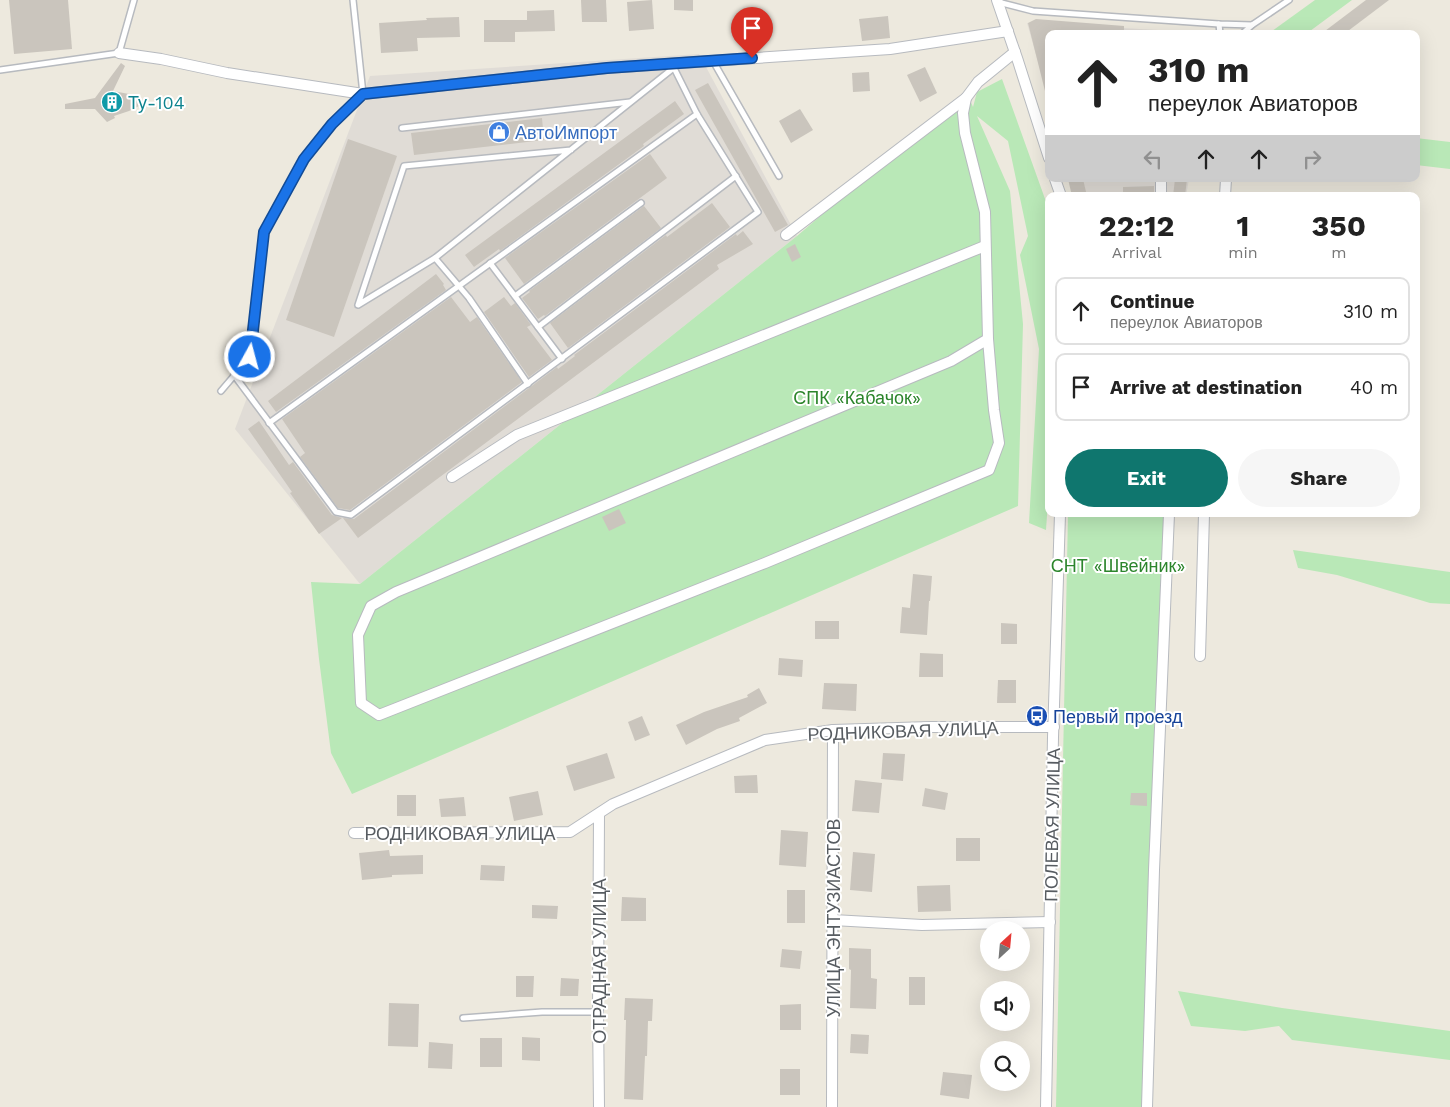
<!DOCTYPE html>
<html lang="en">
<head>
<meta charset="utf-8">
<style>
	:root { --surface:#fff; --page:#f6f6f6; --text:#222; --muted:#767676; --line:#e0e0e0; --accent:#0f766e }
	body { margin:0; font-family:"Work Sans",sans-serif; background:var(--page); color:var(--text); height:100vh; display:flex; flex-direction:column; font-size:19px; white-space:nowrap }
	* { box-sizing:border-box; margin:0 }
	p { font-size:16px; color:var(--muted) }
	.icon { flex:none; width:28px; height:28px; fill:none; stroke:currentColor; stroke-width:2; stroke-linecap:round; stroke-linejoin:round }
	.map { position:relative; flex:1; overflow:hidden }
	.drawer { position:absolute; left:1045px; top:192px; width:375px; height:325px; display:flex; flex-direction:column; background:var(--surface); border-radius:10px; box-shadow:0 5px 20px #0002 }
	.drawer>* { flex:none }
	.banner { position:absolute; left:1045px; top:30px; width:375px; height:152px; border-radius:10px; box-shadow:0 5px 20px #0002; background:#fff; color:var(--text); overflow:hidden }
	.needle { width:32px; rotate:26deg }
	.controls { position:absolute; left:980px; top:921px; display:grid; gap:10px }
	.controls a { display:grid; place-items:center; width:50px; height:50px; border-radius:50%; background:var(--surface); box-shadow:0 5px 20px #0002; font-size:25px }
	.pin { position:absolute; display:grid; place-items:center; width:42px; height:42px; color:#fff; margin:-51px -21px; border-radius:50% 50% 50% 0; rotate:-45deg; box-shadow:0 0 5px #0007 }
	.pin .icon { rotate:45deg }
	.me { position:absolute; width:55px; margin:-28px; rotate:7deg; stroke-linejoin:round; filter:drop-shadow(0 0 4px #0008) }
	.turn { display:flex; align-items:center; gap:18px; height:105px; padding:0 20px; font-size:22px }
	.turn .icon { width:65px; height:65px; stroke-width:2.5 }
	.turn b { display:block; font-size:35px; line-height:42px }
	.lanes { display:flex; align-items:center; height:48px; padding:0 20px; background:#0003; justify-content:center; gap:25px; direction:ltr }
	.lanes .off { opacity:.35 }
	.eta { display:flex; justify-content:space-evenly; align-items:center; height:85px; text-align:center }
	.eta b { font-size:30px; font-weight:700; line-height:35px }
	.cta { display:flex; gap:10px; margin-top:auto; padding:10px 20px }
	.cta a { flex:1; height:58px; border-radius:30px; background:var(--accent); color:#fff; font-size:20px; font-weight:700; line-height:58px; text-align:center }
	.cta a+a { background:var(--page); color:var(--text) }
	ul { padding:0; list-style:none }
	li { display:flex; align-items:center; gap:15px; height:68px; margin:0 10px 8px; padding:0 10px; border:2px solid var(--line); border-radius:10px }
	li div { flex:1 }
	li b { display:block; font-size:19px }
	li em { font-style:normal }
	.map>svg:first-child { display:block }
	.industrial { fill:#e0dcd6 }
	.green { fill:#b9e8b7 }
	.building { fill:#cac5bd }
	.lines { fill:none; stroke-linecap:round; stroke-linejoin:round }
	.service-casing { stroke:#b7babf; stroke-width:8 }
	.minor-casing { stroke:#b7babf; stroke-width:12 }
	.service { stroke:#fff; stroke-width:5 }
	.minor { stroke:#fff; stroke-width:10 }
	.route-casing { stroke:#114b97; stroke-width:12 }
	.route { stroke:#1a73e8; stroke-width:9 }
	.labels { text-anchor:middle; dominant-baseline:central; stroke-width:4; stroke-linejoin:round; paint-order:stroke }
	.culture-label { font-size:18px; fill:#0d838f; stroke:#fff; text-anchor:start }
	.shop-label { font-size:18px; fill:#366cbe; stroke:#fff; text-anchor:start }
	.park-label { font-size:18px; fill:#2c852c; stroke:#fff }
	.transit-label { font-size:18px; fill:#164399; stroke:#fff; text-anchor:start }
	.street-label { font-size:18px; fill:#575c61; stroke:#fff }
</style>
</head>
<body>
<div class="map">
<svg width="1450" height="1107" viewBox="0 0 1450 1107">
	<rect width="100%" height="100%" fill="#ede9de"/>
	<!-- industrial -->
	<g class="industrial">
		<polygon points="1027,23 1215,33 1049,34 1049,100"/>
		<polygon points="699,54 797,236 360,584 235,429 370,76"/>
		<polygon points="1071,179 1189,179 1186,196 1102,196 1075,193"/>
	</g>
	<!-- green -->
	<g class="green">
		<polygon points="1315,0 1352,0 1306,34 1268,34"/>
		<polygon points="1002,79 1049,210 1049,486 1046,530 1029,523 1039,349 1020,255 1028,236 1008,141 977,116 1010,191 1023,324 1018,506 352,794 331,753 319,659 311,582 360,584 797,236 966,91 973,107 977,92"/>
		<polygon points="1416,138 1450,142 1450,169 1416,165"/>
		<polygon points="1068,514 1172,514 1147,1107 1056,1107"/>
		<polygon points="1293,550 1450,572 1450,604 1430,603 1337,575 1298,568"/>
		<polygon points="1178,991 1282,1008 1450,1031 1450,1060 1292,1040 1279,1026 1245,1031 1191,1026"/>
	</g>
	<!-- building -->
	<g class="building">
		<polygon points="9,0 68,0 72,49 14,54"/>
		<polygon points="581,0 606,0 607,22 582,22"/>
		<polygon points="652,0 654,29 629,31 627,2"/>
		<polygon points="674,0 693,0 693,11 674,10"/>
		<polygon points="1366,0 1389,0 1344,34 1321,34"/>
		<polygon points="554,10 555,31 515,32 515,42 484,42 484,20 527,20 527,11"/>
		<polygon points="888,16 890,38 862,41 859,19"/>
		<polygon points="459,17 460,37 417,38 418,51 381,53 379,23 427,20 426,18"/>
		<polygon points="1036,19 1124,26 1124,34 1049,34 1049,90 1045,91 1028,23"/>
		<polygon points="121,63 125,66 113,91 129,94 147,102 129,111 114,116 115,118 107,122 95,109 65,109 65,104 95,98"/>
		<polygon points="925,67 937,93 920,102 907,75"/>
		<polygon points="869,72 870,91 853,92 852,73"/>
		<polygon points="708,83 788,225 775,232 695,90"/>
		<polygon points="675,101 684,114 643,144 644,146 500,251 499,249 474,267 465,255"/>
		<polygon points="800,109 813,130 791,143 779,121"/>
		<polygon points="542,118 544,140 414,155 411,133"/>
		<polygon points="348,139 397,156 334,337 286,320"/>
		<polygon points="650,154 667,178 524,284 505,258"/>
		<polygon points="1068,179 1083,179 1087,196 1072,196"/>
		<polygon points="1175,179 1187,179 1185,196 1173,196"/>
		<polygon points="1154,186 1154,196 1123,196 1123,187"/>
		<polygon points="712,203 730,227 568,348 550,323 666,235 667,237"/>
		<polygon points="644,206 661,228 545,316 544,315 538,319 522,298 530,292 529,291"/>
		<polygon points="743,231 753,244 717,265 719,269 358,538 343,518 354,519 557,367 558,369 575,356 574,355 736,234 737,236"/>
		<polygon points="795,244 801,257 792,262 786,249"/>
		<polygon points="436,274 444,284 443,285 446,290 276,412 268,401"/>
		<polygon points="451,297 470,322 477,317 522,382 350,510 338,508 300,457 305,453 282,419"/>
		<polygon points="504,297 511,306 515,303 531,325 527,327 552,360 529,377 484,312"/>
		<polygon points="259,421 289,465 293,462 332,515 342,518 319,534 290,493 292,492 248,429"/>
		<polygon points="619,509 626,523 609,531 602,517"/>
		<polygon points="913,574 932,576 930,601 929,601 927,635 900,633 902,607 910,608"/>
		<rect x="815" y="621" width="24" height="18"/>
		<polygon points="1001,623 1017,624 1017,644 1001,644"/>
		<polygon points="920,653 943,654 943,677 919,677"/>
		<polygon points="779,658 803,660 802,677 778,675"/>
		<polygon points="998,680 1016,680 1016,703 997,703"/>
		<polygon points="824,683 857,684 856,711 822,709"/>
		<polygon points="759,688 767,703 739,718 740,721 717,729 686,745 676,725 704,712 748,697 747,695"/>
		<polygon points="642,716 650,735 635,741 628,722"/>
		<polygon points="607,753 615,778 574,791 566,766"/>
		<polygon points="883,753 905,754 903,781 881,779"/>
		<polygon points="757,775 758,793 735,793 734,776"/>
		<polygon points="855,780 882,783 879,813 852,811"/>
		<polygon points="925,788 948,793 945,810 922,806"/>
		<polygon points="538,791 543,815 514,821 509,797"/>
		<polygon points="1131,793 1147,793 1147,806 1130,805"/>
		<rect x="397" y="795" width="19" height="21"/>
		<polygon points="464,797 466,816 441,817 439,799"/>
		<polygon points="781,830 808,832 806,867 779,865"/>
		<rect x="956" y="838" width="24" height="23"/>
		<polygon points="389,850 390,856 423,855 423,874 392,875 392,877 362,880 359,853"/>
		<polygon points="853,852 875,854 872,892 850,890"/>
		<polygon points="481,865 505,866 504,881 480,880"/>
		<polygon points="950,885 951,911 918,912 917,886"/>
		<rect x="787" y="890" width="18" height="33"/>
		<polygon points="622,897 646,898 646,921 621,921"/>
		<polygon points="532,905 558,906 557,919 532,918"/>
		<polygon points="849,948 871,949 871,978 877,979 876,1009 850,1008 851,970 849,969"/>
		<polygon points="782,949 802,951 800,969 780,967"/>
		<polygon points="516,976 534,976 533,997 516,997"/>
		<rect x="909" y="977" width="16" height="28"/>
		<polygon points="561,978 579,979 578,996 560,996"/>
		<polygon points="625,998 653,999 652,1021 648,1021 647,1056 645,1056 643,1100 624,1099 626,1020 624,1020"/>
		<polygon points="389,1003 419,1004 418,1047 388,1046"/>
		<polygon points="801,1004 801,1030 780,1030 780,1005"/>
		<polygon points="851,1034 869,1035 868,1054 850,1053"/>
		<polygon points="522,1037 540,1038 540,1061 522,1060"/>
		<rect x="480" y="1038" width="22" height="29"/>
		<polygon points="429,1042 453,1044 452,1069 428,1068"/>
		<rect x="780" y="1069" width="20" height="26"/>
		<polygon points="943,1072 972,1075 969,1099 940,1095"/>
	</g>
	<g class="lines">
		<!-- service casing -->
		<g class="service-casing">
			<g id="service">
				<polyline points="998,2 1033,11 1219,24 1252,25 1289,0"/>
				<polyline points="1219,24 1220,34"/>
				<polyline points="1242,34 1252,25"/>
				<polyline points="713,61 779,176"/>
				<polyline points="0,70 119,53 134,0"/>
				<polyline points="402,128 630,102"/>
				<polyline points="571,150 404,166 358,305 435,258 676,66"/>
				<polyline points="435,258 469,298 528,384"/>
				<polyline points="490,263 562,359"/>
				<polyline points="515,296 641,203"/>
				<polyline points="538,327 736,176"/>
				<polyline points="234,375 336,512 351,515 758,212 697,114 674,68"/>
				<polyline points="221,391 250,357 264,232 304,159 332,124 363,94 353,0"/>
				<polyline points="269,423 697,114"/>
				<polyline points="463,1018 542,1012 598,1012"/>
			</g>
		</g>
		<!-- minor casing -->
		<g class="minor-casing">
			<g id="minor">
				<polyline points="997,0 1018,61 1049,158"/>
				<polyline points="119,53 161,59 227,73 363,94 607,68 890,49 1008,31"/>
				<polyline points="1055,179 1061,196"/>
				<polyline points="1161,196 1161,179"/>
				<polyline points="1225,196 1226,179"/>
				<polyline points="786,235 966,98"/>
				<polyline points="988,339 951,361 396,592 371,606 358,635 361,703 379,715 765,563 989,470 999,443 994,410 988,339 985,212 965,133 963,113 966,98 978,82 1015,52"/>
				<polyline points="452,477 517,435 985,246"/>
				<polyline points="1200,656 1204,514"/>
				<polyline points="599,814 598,1012 599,1107"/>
				<polyline points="354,833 570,832 613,804 765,740 833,730 930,727 1054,727"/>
				<polyline points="833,920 922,925 1050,922"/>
				<polyline points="832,1107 833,730"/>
				<polyline points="1046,1107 1053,737 1060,514"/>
				<polyline points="1147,1107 1154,870 1169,514"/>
			</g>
		</g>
		<!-- service -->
		<use href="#service" class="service"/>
		<!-- minor -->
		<use href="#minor" class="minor"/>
	</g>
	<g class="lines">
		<!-- route casing -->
		<g class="route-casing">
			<polyline id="route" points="250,357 264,232 304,159 332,124 363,94 607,68 752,58"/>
		</g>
		<!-- route -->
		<use href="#route" class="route"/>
	</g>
	<!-- icons -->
	<defs>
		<g id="building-disc" transform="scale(1.125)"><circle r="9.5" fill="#0f9aa8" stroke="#fff"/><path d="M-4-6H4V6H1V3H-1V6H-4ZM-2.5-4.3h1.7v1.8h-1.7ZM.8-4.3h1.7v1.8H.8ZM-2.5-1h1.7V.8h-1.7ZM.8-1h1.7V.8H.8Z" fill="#fff"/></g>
		<g id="shop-disc" transform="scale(1.125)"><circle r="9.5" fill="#3f7fe0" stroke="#fff"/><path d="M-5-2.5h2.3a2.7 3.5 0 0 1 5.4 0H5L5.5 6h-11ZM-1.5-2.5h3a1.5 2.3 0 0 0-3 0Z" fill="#fff"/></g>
		<g id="bus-disc" transform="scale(1.125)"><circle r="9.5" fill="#1a4fb4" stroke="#fff"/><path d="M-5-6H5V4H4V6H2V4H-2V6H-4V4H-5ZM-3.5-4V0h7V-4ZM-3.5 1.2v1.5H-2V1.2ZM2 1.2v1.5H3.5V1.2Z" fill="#fff"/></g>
	</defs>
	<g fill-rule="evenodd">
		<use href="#building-disc" x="112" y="102"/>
		<use href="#shop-disc" x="499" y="132"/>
		<use href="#bus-disc" x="1037" y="716"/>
	</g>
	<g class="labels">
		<!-- culture labels -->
		<g class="culture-label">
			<text x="128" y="102">Ту-104</text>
		</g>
		<!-- shop labels -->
		<g class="shop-label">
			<text x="515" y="132">АвтоИмпорт</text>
		</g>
		<!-- park labels -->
		<g class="park-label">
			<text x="857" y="397">СПК «Кабачок»</text>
			<text x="1118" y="565">СНТ «Швейник»</text>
		</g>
		<!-- transit labels -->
		<g class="transit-label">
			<text x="1053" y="716">Первый проезд</text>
		</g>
		<!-- street labels -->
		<g class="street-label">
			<text transform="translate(903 731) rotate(-2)">РОДНИКОВАЯ УЛИЦА</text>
			<text transform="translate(1052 825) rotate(-89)">ПОЛЕВАЯ УЛИЦА</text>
			<text x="460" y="833">РОДНИКОВАЯ УЛИЦА</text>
			<text transform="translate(833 918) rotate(-90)">УЛИЦА ЭНТУЗИАСТОВ</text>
			<text transform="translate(599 961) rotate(-90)">ОТРАДНАЯ УЛИЦА</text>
		</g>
	</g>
</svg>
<div class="controls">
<a><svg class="needle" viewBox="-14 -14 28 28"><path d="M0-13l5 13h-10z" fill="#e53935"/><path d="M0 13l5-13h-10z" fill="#767676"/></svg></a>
<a><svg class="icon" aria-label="sound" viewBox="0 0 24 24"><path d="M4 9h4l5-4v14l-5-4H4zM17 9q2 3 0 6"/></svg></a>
<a><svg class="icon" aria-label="search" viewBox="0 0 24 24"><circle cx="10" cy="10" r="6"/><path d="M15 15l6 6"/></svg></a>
</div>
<div class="pin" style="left:752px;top:58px;background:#d93025"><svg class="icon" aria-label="arrive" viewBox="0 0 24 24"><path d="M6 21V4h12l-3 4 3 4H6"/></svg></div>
<svg class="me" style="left:250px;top:357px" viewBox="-20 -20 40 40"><circle r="17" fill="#1a73e8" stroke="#fff" stroke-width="3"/><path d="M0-11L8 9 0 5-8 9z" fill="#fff"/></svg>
<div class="banner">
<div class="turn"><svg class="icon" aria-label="ahead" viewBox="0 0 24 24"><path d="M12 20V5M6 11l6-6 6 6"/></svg><div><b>310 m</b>переулок Авиаторов</div></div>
<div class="lanes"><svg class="icon off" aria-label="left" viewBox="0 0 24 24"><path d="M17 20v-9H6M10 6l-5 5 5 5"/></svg><svg class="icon" aria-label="ahead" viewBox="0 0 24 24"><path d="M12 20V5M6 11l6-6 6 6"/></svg><svg class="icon" aria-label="ahead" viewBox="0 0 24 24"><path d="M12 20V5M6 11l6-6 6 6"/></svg><svg class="icon off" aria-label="right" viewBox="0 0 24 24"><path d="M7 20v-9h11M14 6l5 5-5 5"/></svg></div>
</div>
<section class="drawer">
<div class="eta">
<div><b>22:12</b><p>Arrival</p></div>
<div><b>1</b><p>min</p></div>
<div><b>350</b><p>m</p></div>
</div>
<ul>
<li><svg class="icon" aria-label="ahead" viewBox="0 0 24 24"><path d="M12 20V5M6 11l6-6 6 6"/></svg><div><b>Continue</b><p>переулок Авиаторов</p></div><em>310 m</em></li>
<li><svg class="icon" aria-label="arrive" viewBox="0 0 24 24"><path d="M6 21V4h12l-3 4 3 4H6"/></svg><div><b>Arrive at destination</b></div><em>40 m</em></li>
</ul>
<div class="cta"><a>Exit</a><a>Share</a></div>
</section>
</div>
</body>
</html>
